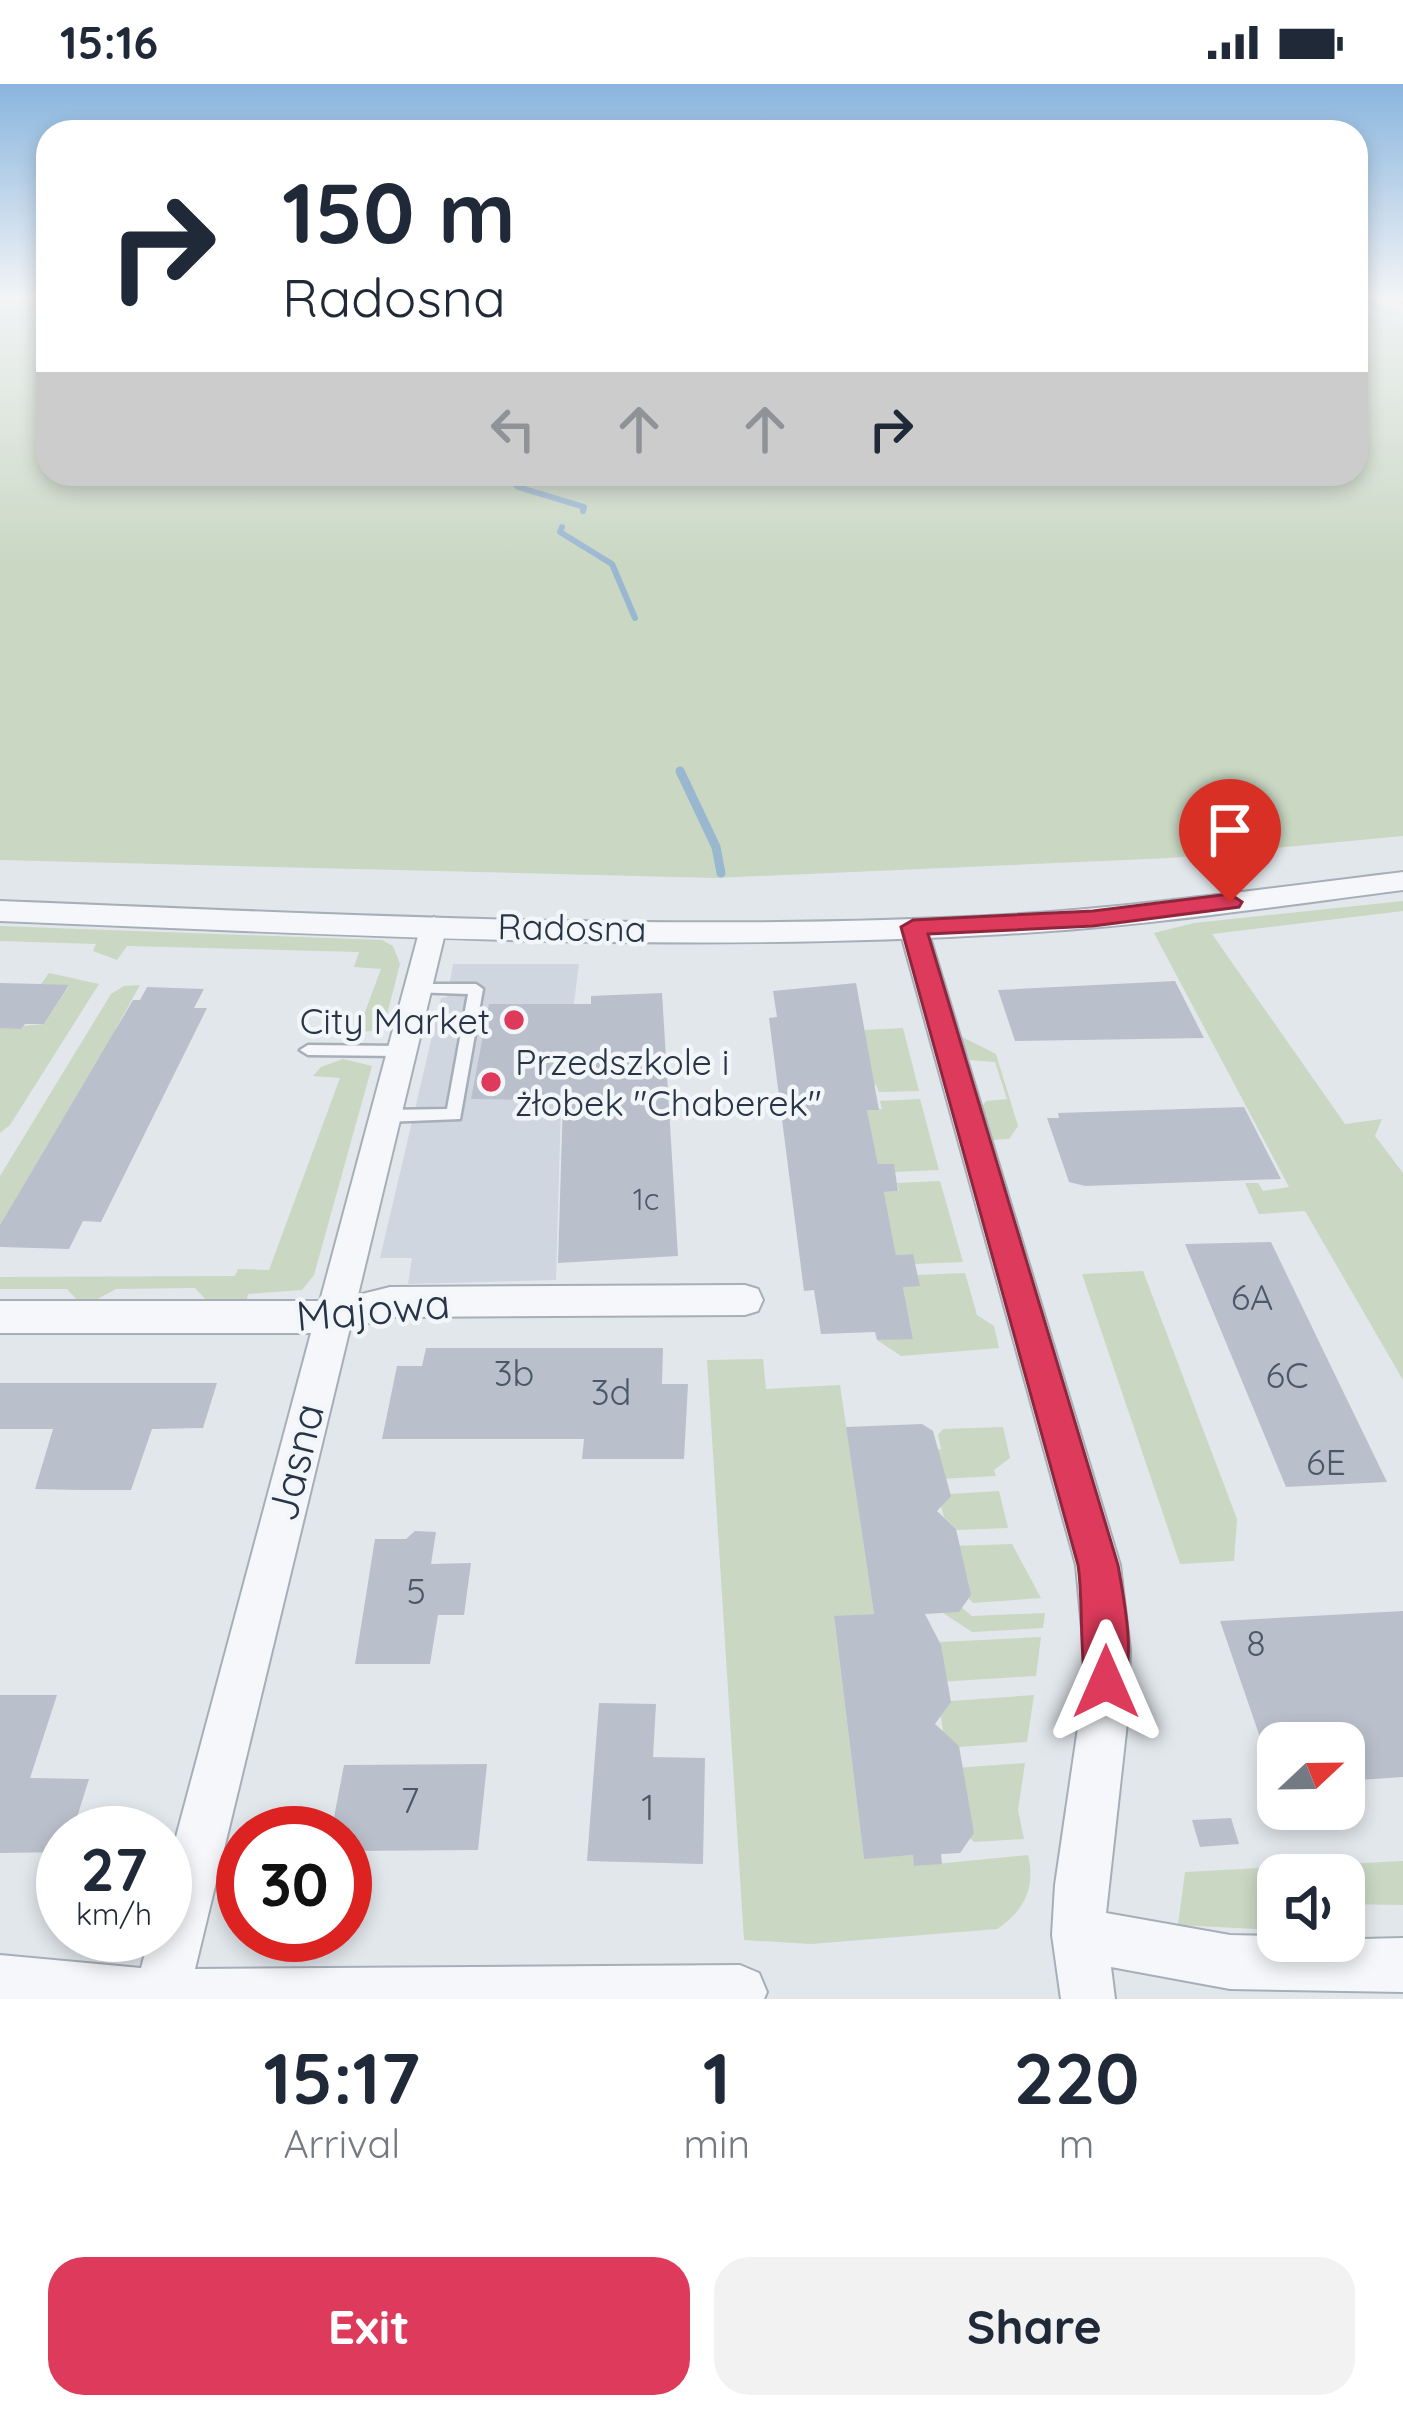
<!DOCTYPE html>
<html lang="en">
<head>
<meta charset="utf-8">
<style>
	:root { --surface:#fff; --page:#f2f2f3; --text:#1f2937; --muted:#747a83; --accent:#de3b5c }
	body { margin:0; font-family:Quicksand,sans-serif; background:var(--page); color:var(--text); height:100vh; display:flex; flex-direction:column; font-size:45px; white-space:nowrap }
	* { box-sizing:border-box; margin:0 }
	p { font-size:39px; color:var(--muted) }
	.icon { flex:none; width:66px; height:66px; fill:none; stroke:currentColor; stroke-width:2; stroke-linecap:round; stroke-linejoin:round }
	.map { position:relative; height:1915px; overflow:hidden }
	.details { display:flex; flex-direction:column; background:var(--surface); flex:1 }
	.details>* { flex:none }
	.hud { position:absolute; left:36px; top:36px; width:1332px; height:366px; border-radius:36px; box-shadow:0 6px 18px #0003; background:#fff; color:var(--text); overflow:hidden }
	.needle { width:78px; rotate:68deg }
	.buttons { position:absolute; left:1257px; top:1638px; display:grid; gap:24px }
	.buttons a { display:grid; place-items:center; width:108px; height:108px; border-radius:24px; background:var(--surface); box-shadow:0 6px 18px #0003; font-size:60px }
	.speed { position:absolute; left:36px; top:1722px; display:flex; gap:24px; font-size:60px; font-weight:700; text-align:center }
	.speed>* { display:grid; place-content:center; width:156px; height:156px; border-radius:50%; background:var(--surface); box-shadow:0 6px 18px #0003; line-height:1 }
	.speed small { font-size:30px; font-weight:400 }
	.speed .limit { border:18px solid #d22; background:#fff; color:#111 }
	.pin { position:absolute; display:grid; place-items:center; width:102px; height:102px; color:#fff; margin:-123px -51px; border-radius:50% 50% 50% 0; rotate:-45deg; box-shadow:0 0 12px #0007 }
	.pin .icon { rotate:45deg }
	.me { position:absolute; width:132px; margin:-66px; rotate:0deg; stroke-linejoin:round; filter:drop-shadow(0 0 9px #0008) }
	.turn { display:flex; align-items:center; gap:42px; height:252px; padding:0 48px; font-size:54px }
	.turn .icon { width:156px; height:156px; stroke-width:2.5 }
	.turn b { display:block; font-size:84px; line-height:102px }
	.lanes { display:flex; align-items:center; height:114px; padding:0 48px; background:#0003; justify-content:center; gap:60px; direction:ltr }
	.lanes .off { opacity:.35 }
	.eta { display:flex; justify-content:space-evenly; align-items:center; height:204px; text-align:center }
	.eta b { font-size:72px; font-weight:700; line-height:84px }
	.action { display:flex; gap:24px; margin-top:auto; padding:24px 48px }
	.action a { flex:1; height:138px; border-radius:36px; background:var(--accent); color:#fff; font-size:48px; font-weight:700; line-height:138px; text-align:center }
	.action a+a { background:var(--page); color:var(--text) }
	.status { display:flex; justify-content:space-between; align-items:center; height:84px; padding:0 60px; background:var(--surface); direction:ltr }
	.status svg { height:33px; fill:currentColor }
	.map>svg:first-child { display:block }
	.built { fill:#d0d6df }
	.green { fill:#c9d7c3 }
	.lines { fill:none; stroke-linecap:round; stroke-linejoin:round }
	.stream-far1 { stroke:#9ab7d0; stroke-width:6 }
	.stream { stroke:#9ab7d0; stroke-width:9 }
	.building { fill:#b9c0cb }
	.service-casing { stroke:#a6aeb7; stroke-width:5 }
	.minor-casing { stroke:#a6aeb7; stroke-width:4 }
	.tertiary-casing { stroke:#a6aeb7; stroke-width:4 }
	.service { fill:#f6f7fa; fill-rule:evenodd }
	.minor { fill:#f6f7fa; fill-rule:evenodd }
	.tertiary { fill:#f6f7fa; fill-rule:evenodd }
	.route { fill:#de3b5c; stroke:#90263c; stroke-width:3 }
	.poi-dot { fill:#de3b5c; stroke:#f3f6f9; stroke-width:4.5 }
	.labels { text-anchor:middle; dominant-baseline:central; stroke-width:9; stroke-linejoin:round; paint-order:stroke }
	.number-label { font-size:30px; fill:#4c5868 }
	.street-label { font-size:36px; fill:#283547; stroke:#f3f6f9 }
	.poi-label { font-size:36px; fill:#283547; stroke:#f3f6f9; text-anchor:end }
	.near-number-label { font-size:36px; fill:#4c5868 }
	.near-street-label { font-size:42px; fill:#283547; stroke:#f3f6f9 }
</style>
</head>
<body>
<div class="status"><b>15:16</b><svg viewBox="0 0 49 12"><path d="M0 12V9h3v3zM5 12V6h3v6zM10 12V3h3v9zM15 12V0h3v12zM26 1h20v11H26zM47 4h2v5h-2z"/></svg></div>
<div class="map">
<svg width="1403" height="1915" viewBox="0 0 1403 1915">
	<rect width="100%" height="100%" fill="#e2e7ec"/>
	<!-- built -->
	<polygon class="built" points="453,880 579,880 561,1021 556,1196 408,1200 412,1174 380,1174 441,914 447,913"/>
	<!-- green -->
	<g class="green">
		<polygon points="0,214 48,214 48,390 1356,390 1356,214 1371,214 1403,231 1403,237 1360,223 1403,239 1403,752 1170,774 715,794 0,776"/>
		<polygon points="1403,817 1403,827 1212,850 1345,1040 1382,1035 1375,1052 1403,1089 1403,1296 1305,1127 1259,1130 1245,1099 1258,1099 1263,1107 1289,1103 1154,849 1194,839"/>
		<polygon points="0,842 382,856 393,862 400,880 383,946 336,950 333,944 359,944 381,885 354,883 359,868 127,862 117,876 93,867 96,860 0,857"/>
		<polygon points="49,889 99,900 10,1041 0,1049 0,944 44,940 69,902 41,900"/>
		<polygon points="140,901 116,944 107,971 100,972 0,1141 0,1092 111,910 124,902"/>
		<polygon points="903,944 919,1007 879,1008 876,1001 862,1001 865,946"/>
		<polygon points="960,952 996,970 1018,1042 1009,1055 991,1056 982,1023 986,1017 1007,1015 995,978 970,976"/>
		<polygon points="343,975 372,982 314,1191 302,1206 248,1210 246,1219 208,1218 195,1204 116,1205 92,1218 79,1218 67,1205 0,1205 0,1193 235,1192 238,1185 269,1186 340,994 313,992 321,983"/>
		<polygon points="920,1015 939,1086 895,1088 893,1080 878,1080 867,1026 882,1025 880,1017"/>
		<polygon points="940,1097 963,1178 915,1180 912,1170 896,1171 884,1108 899,1107 897,1099"/>
		<polygon points="1143,1187 1237,1435 1234,1477 1180,1480 1082,1190"/>
		<polygon points="965,1189 977,1231 994,1242 999,1264 901,1272 877,1256 913,1254 903,1203 917,1191"/>
		<path d="M763,1275L766,1305L840,1301L874,1530L834,1533L864,1774L913,1771L915,1782L1028,1771C1036,1804 1024,1827 997,1845L811,1860L744,1856L707,1276Z"/>
		<polygon points="1003,1343 1010,1374 994,1386 996,1392 941,1395 935,1366 941,1365 938,1351 943,1345"/>
		<polygon points="999,1407 1008,1444 957,1446 944,1433 941,1422 950,1410"/>
		<polygon points="1012,1460 1041,1514 973,1519 969,1515 968,1495 959,1495 954,1462"/>
		<polygon points="962,1524 972,1532 1045,1529 1043,1544 972,1548 943,1529"/>
		<polygon points="1041,1553 1036,1592 938,1598 940,1558"/>
		<polygon points="1034,1611 1027,1658 959,1663 943,1648 941,1632 951,1617"/>
		<polygon points="1025,1679 1018,1726 1024,1755 974,1758 970,1754 974,1748 954,1684"/>
		<polygon points="1403,1777 1403,1821 1344,1820 1344,1791 1278,1791 1278,1846 1178,1841 1185,1788"/>
	</g>
	<g class="lines">
		<!-- stream-far1 -->
		<g class="stream-far1">
			<polyline points="505,390 518,403 584,423 583,427"/>
			<polyline points="562,443 560,448 612,480 635,534"/>
		</g>
		<!-- stream -->
		<polyline class="stream" points="680,687 716,763 721,789"/>
	</g>
	<!-- building -->
	<g class="building">
		<polygon points="1175,897 1204,954 1015,957 998,906"/>
		<polygon points="0,899 41,900 69,901 44,940 25,940 21,945 0,944"/>
		<polygon points="856,899 879,1026 867,1026 878,1080 894,1080 898,1107 884,1108 896,1171 913,1170 920,1202 903,1203 913,1255 877,1256 875,1248 821,1250 814,1206 804,1207 769,934 777,933 773,907"/>
		<polygon points="147,903 204,905 194,924 207,924 101,1138 83,1137 69,1165 0,1163 0,1141 133,916 140,916"/>
		<polygon points="662,909 678,1172 558,1179 563,1016 471,1015 489,920 591,920 591,912"/>
		<polygon points="1244,1023 1281,1095 1085,1102 1069,1098 1047,1034 1059,1034 1058,1029"/>
		<polygon points="1271,1158 1324,1268 1387,1398 1286,1403 1185,1160"/>
		<polygon points="426,1264 663,1264 662,1300 688,1300 684,1375 582,1375 584,1355 382,1355 397,1282 422,1282"/>
		<polygon points="0,1299 217,1299 203,1344 152,1345 131,1406 79,1406 35,1405 53,1345 0,1345"/>
		<polygon points="922,1340 933,1347 951,1412 937,1427 956,1445 971,1511 959,1528 925,1530 941,1561 951,1618 935,1640 959,1662 974,1749 960,1769 941,1770 942,1780 914,1782 913,1771 864,1775 834,1532 874,1530 846,1343"/>
		<polygon points="415,1447 436,1448 431,1480 471,1479 464,1531 438,1531 430,1580 355,1580 375,1455 406,1455"/>
		<polygon points="1403,1527 1403,1693 1344,1697 1344,1659 1262,1659 1220,1537"/>
		<polygon points="0,1611 57,1611 30,1694 89,1695 72,1749 63,1749 63,1768 0,1769"/>
		<polygon points="599,1619 656,1620 653,1673 705,1674 703,1780 587,1777"/>
		<polygon points="487,1680 478,1766 345,1767 345,1749 331,1749 344,1681"/>
		<polygon points="1231,1734 1239,1760 1200,1763 1192,1736"/>
	</g>
	<g class="lines">
		<!-- service casing -->
		<g class="service-casing">
			<g id="service">
				<polygon points="1403,214 1403,218 1397,214"/>
				<polygon points="416,900 476,900 483,905 460,1035 385,1038 379,1036 377,1032 379,1028 385,1026 447,1025 468,910 411,908 409,905"/>
				<polygon points="308,961 400,962 408,967 400,972 308,971 300,966"/>
			</g>
		</g>
		<!-- minor casing -->
		<g class="minor-casing">
			<g id="minor">
				<polygon points="434,833 447,841 358,1211 390,1203 745,1201 758,1205 763,1216 758,1227 745,1231 390,1233 350,1244 195,1885 740,1881 759,1889 767,1908 764,1915 0,1915 0,1871 141,1884 150,1851 165,1851 165,1794 311,1249 0,1249 0,1217 320,1217 421,841"/>
				<polygon points="913,835 927,843 1120,1481 1130,1566 1128,1630 1106,1829 1230,1851 1278,1852 1278,1857 1403,1854 1403,1908 1230,1905 1111,1883 1115,1915 1061,1915 1052,1851 1055,1801 1080,1630 1084,1566 1076,1481 899,843"/>
			</g>
		</g>
		<!-- tertiary casing -->
		<g class="tertiary-casing">
			<path id="tertiary" d="M1403,788V806C1271,823 1139,843 1006,850C672,870 334,850 0,837V817C334,830 672,849 1006,831C1139,823 1271,804 1403,788Z"/>
		</g>
		<!-- service -->
		<use href="#service" class="service"/>
		<!-- minor -->
		<use href="#minor" class="minor"/>
		<!-- tertiary -->
		<use href="#tertiary" class="tertiary"/>
	</g>
	<!-- sky -->
	<linearGradient id="sky" x2="0" y2="1"><stop stop-color="#89b5de"/><stop offset="0.44" stop-color="#f2f4f6"/><stop offset="1" stop-color="#f2f4f6" stop-opacity="0"/></linearGradient>
	<rect width="1403" height="483" fill="url(#sky)"/>
	<!-- route -->
	<path class="route" d="M1230,810L1242,818L1239,823L1093,842L928,850L1118,1481C1125,1521 1136,1575 1121,1613L1106,1619L1090,1613C1078,1582 1084,1519 1078,1481L901,843L913,836L1093,827Z"/>
	<!-- markers -->
	<g class="poi-dot">
		<circle cx="514" cy="936" r="12"/>
		<circle cx="491" cy="998" r="12"/>
	</g>
	<g class="labels">
		<!-- number labels -->
		<g class="number-label">
			<text x="646" y="1115">1c</text>
		</g>
		<!-- street labels -->
		<g class="street-label">
			<text transform="translate(572 843) rotate(1)">Radosna</text>
		</g>
		<!-- poi labels -->
		<g class="poi-label">
			<text x="490" y="936">City Market</text>
			<text x="515" y="977" text-anchor="start">Przedszkole i<tspan x="515" dy="41">żłobek "Chaberek"</tspan></text>
		</g>
		<!-- near-number labels -->
		<g class="near-number-label">
			<text x="1252" y="1212">6A</text>
			<text x="514" y="1288">3b</text>
			<text x="1287" y="1290">6C</text>
			<text x="611" y="1307">3d</text>
			<text x="1326" y="1377">6E</text>
			<text x="416" y="1506">5</text>
			<text x="1256" y="1558">8</text>
			<text x="410" y="1715">7</text>
			<text x="648" y="1722">1</text>
		</g>
		<!-- near-street labels -->
		<g class="near-street-label">
			<text transform="translate(373 1225) rotate(-5)">Majowa</text>
			<text transform="translate(295 1378) rotate(-76)">Jasna</text>
		</g>
	</g>
</svg>
<div class="buttons">
<a><svg class="needle" viewBox="-14 -14 28 28"><path d="M0-13l5 13h-10z" fill="#e53935"/><path d="M0 13l5-13h-10z" fill="#747a83"/></svg></a>
<a><svg class="icon" aria-label="sound" viewBox="0 0 24 24"><path d="M4 9h4l5-4v14l-5-4H4zM17 9q2 3 0 6"/></svg></a>
</div>
<div class="speed"><div>27<small>km/h</small></div><div class="limit">30</div></div>
<div class="pin" style="left:1230px;top:818px;background:#d93025"><svg class="icon" aria-label="arrive" viewBox="0 0 24 24"><path d="M6 21V4h12l-3 4 3 4H6"/></svg></div>
<svg class="me" style="left:1106px;top:1598px" viewBox="-20 -20 40 40"><path d="M0-17L14 15 0 8-14 15z" fill="#de3b5c" stroke="#fff" stroke-width="4"/></svg>
<div class="hud">
<div class="turn"><svg class="icon" aria-label="right" viewBox="0 0 24 24"><path d="M7 20v-9h11M14 6l5 5-5 5"/></svg><div><b>150 m</b>Radosna</div></div>
<div class="lanes"><svg class="icon off" aria-label="left" viewBox="0 0 24 24"><path d="M17 20v-9H6M10 6l-5 5 5 5"/></svg><svg class="icon off" aria-label="ahead" viewBox="0 0 24 24"><path d="M12 20V5M6 11l6-6 6 6"/></svg><svg class="icon off" aria-label="ahead" viewBox="0 0 24 24"><path d="M12 20V5M6 11l6-6 6 6"/></svg><svg class="icon" aria-label="right" viewBox="0 0 24 24"><path d="M7 20v-9h11M14 6l5 5-5 5"/></svg></div>
</div>
</div>
<section class="details">
<div class="eta">
<div><b>15:17</b><p>Arrival</p></div>
<div><b>1</b><p>min</p></div>
<div><b>220</b><p>m</p></div>
</div>
<div class="action"><a>Exit</a><a>Share</a></div>
</section>
</body>
</html>
